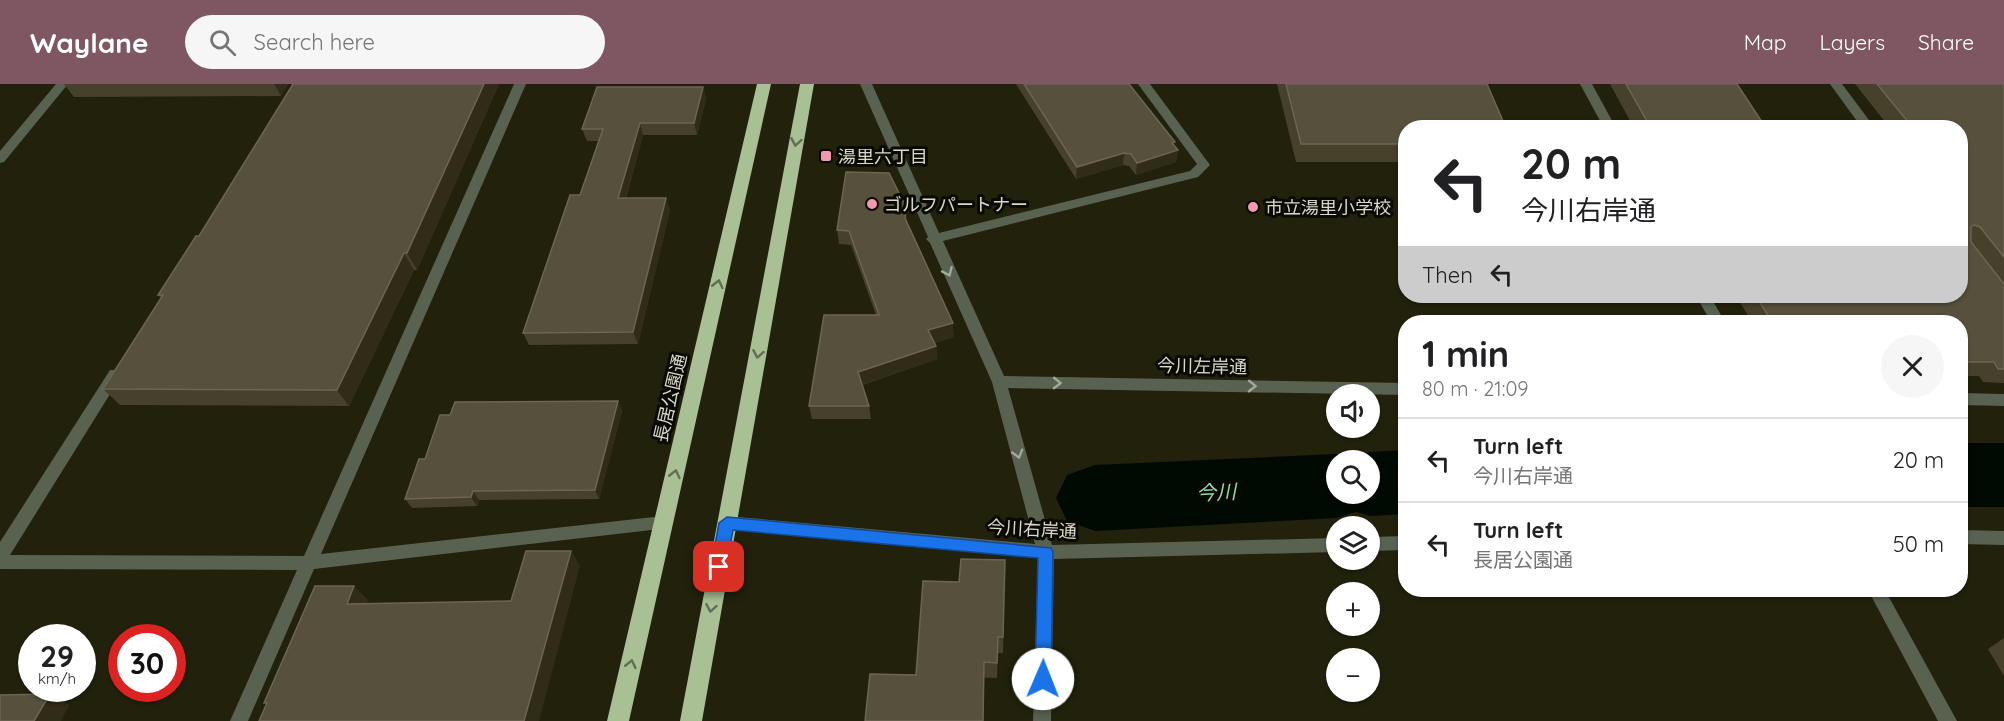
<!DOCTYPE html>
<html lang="en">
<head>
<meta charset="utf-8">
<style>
	:root { --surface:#fff; --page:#f6f6f6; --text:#202124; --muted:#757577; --line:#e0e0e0; --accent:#7e5762 }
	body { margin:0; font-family:Quicksand,"Noto Sans JP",sans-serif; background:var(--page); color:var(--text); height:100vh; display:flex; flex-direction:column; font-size:22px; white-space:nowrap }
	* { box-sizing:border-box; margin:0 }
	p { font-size:20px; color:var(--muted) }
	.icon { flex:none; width:33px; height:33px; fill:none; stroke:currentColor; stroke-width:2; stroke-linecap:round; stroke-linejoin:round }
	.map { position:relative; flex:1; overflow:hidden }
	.drawer { position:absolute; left:1398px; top:231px; width:570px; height:282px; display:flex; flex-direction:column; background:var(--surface); border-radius:24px; box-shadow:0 2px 4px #0004 }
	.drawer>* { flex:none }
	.hud { position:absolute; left:1398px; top:36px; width:570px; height:183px; border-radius:24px; box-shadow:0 2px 4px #0004; background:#fff; color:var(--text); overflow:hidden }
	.fabs { position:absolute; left:1326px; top:300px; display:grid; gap:12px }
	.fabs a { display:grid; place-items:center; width:54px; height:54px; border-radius:50%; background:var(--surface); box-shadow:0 2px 4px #0004; font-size:30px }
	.speed { position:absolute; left:18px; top:540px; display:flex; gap:12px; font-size:30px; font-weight:700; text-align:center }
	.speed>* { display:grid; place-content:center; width:78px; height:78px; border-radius:50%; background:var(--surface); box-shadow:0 2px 4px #0004; line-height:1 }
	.speed small { font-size:15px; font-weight:400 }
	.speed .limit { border:9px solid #d22; background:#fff; color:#111 }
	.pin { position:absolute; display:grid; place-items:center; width:51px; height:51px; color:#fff; margin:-26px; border-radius:12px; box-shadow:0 3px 9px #0006 }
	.me { position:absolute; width:66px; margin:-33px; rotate:1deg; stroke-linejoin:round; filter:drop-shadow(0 0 4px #0008) }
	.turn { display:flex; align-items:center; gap:21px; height:126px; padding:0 24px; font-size:27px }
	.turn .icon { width:78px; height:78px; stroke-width:2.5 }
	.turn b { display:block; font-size:42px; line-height:51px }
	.then { display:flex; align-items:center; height:57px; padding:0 24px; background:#0003; gap:12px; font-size:22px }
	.round { display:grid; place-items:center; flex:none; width:63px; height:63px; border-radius:32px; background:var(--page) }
	.summary { display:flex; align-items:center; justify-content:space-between; height:102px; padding:0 24px }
	h1 { font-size:36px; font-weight:700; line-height:45px }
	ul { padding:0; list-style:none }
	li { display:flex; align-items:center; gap:18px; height:84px; padding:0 24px; border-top:2px solid var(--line) }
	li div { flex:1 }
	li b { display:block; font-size:22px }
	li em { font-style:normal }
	header { display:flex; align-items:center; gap:36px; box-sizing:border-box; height:84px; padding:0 30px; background:var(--accent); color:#fff }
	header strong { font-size:28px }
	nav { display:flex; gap:33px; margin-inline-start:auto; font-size:21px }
	.search { width:420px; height:54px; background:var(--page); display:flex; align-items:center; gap:15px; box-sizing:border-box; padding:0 21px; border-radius:33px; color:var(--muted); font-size:22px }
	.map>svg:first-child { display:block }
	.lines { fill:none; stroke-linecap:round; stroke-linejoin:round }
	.river { fill:#000a02; fill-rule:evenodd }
	.minor { fill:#596251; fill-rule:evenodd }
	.highway { fill:#a8c094; fill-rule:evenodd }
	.wall { fill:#47402b }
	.shaded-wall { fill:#312c17 }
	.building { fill:#57503c; stroke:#6b6653; stroke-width:1.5 }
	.oneway { stroke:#616e53 }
	.oneway2 { stroke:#a5a99a }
	.route { fill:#1a73e8; stroke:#114b97; stroke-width:1.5 }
	.poi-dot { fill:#f29aad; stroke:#0a0a03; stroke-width:2 }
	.labels { text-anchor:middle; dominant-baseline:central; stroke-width:6; stroke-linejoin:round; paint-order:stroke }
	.poi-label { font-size:18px; fill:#d8d9cb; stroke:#0a0a03; text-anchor:start }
	.street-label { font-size:18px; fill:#d8d9cb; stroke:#0a0a03 }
	.water-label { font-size:20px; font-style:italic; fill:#98dba9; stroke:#0a0a03 }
</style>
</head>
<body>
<header>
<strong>Waylane</strong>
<div class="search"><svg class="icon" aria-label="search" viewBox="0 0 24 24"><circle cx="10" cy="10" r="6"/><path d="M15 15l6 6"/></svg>Search here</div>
<nav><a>Map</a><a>Layers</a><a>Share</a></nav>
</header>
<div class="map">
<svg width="2004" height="637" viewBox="0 0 2004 637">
	<rect width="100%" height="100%" fill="#21210c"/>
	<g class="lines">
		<!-- river -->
		<g class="river">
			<rect x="1960" y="359" width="44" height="64"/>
			<path d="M1406,366V430L1370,432L1356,428L1336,434L1095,447L1067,437L1056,414L1067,391L1095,381L1336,370L1350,374L1370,368ZM1336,376H1370V410H1336Z"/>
		</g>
		<!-- minor -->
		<g class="minor">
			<polygon points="56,0 68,0 4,78 0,79 0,67"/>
			<polygon points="514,0 526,0 321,470 663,432 669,434 671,439 669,444 314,485 248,637 230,637 297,486 0,485 0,458 110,286 120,286 122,290 120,294 10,471 304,472"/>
			<polygon points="860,0 872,0 939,149 1190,87 1197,80 1138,0 1150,0 1210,81 1198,93 943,157 1004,292 1406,299 1406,311 1008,304 1052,461 1336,454 1336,468 1054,475 1051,637 1033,637 1038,474 721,444 719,439 721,434 727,432 1035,460 992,298 930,159 926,155 928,153"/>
			<polygon points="1580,0 1592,0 1616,44 1604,44"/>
			<polygon points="1830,0 1842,0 1875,44 1862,44"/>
			<polygon points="1696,212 1710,212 1725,238 1711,238"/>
			<polygon points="1960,309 2004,310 2004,322 1960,321"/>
			<polygon points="1960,446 2004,447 2004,461 1960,460"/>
			<polygon points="1406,452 1406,466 1370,467 1370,453"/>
			<polygon points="1868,506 1885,506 1957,637 1938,637"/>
		</g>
		<!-- highway -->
		<g class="highway">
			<polygon points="757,0 771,0 629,637 607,637"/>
			<polygon points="800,0 814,0 702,637 680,637"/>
		</g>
	</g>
	<!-- wall -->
	<g class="wall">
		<polygon points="64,0 288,0 281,12 74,13"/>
		<polygon points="291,0 499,0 417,186 414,186 349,322 120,321 103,305 161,214 158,211 199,152 292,1"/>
		<polygon points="1016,0 1129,0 1178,66 1176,78 1136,91 1129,82 1123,81 1076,95"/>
		<polygon points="1277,0 1487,0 1406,44 1406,78 1296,78"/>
		<polygon points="1610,0 1737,0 1766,44 1634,44"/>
		<polygon points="1855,0 2004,0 2004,299 1983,298 1979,292 1960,292 1960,238 1752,238 1736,212 1960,212 1960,44 1890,44"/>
		<polygon points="703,3 706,15 697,51 643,51 626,114 670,126 638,260 529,261 523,249 580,111 599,57 587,57 582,45"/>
		<polygon points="907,137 907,139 954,253 934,259 936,262 937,275 862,301 869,322 871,335 812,335 809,322 876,231 851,161 839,160 837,146"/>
		<polygon points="618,317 622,327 599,415 479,416 477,422 412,424 405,415 425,375 450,331"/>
		<polygon points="1005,476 1003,569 998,569 997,594 916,591 959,498"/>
		<polygon points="2004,554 2004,592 1988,565"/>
	</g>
	<!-- shaded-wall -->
	<g class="shaded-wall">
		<polygon points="274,0 288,0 281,12"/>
		<polygon points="484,0 499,0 417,186 407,169"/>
		<polygon points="703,3 706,15 697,51 694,39"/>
		<polygon points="640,39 643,51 622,126 618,114"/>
		<polygon points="1175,58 1173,68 1178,66 1176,78 1136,91 1137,79"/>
		<polygon points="1124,69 1123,81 1076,95 1077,83"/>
		<polygon points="666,114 670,126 638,260 633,248"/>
		<polygon points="906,123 907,137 906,148 905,134"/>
		<polygon points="404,169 414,186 349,322 337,306"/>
		<polygon points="953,239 954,253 929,260 928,246"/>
		<polygon points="936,262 937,275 860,301 858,288"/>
		<polygon points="618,317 622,327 599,415 595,406"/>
		<polygon points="473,407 479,416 477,422 471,413"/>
		<polygon points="571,467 580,482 539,637 524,637"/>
		<polygon points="354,502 368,516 361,534 347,520"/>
		<polygon points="50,610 69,621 61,637 34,637"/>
	</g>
	<!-- building -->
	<g class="building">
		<polygon points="293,0 484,0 407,169 404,169 337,306 103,305 163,211 158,211 196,152 199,152"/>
		<polygon points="1024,0 1129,0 1175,58 1172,59 1178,66 1137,79 1131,70 1124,69 1077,83"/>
		<polygon points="1286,0 1487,0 1506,44 1406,44 1406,60 1301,60"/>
		<polygon points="1626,0 1737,0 1766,44 1679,44 1676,39 1648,39"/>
		<polygon points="1877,0 2004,0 2004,173 1980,143 1974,141 1971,143 1971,158 2004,200 2004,285 1998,285 1994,278 1960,278 1960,238 1772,238 1756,212 1960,212 1960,44 1913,44"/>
		<polygon points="597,3 703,3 694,39 640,39 618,114 666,114 633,248 523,249 570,111 580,111 603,45 582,45"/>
		<polygon points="846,88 889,89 906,123 905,134 953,239 928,246 936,262 858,288 869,322 809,322 824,231 879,231 849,147 837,146"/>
		<polygon points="618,317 595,406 473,407 471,413 405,415 419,375 425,375 440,331 450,331 455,318"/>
		<polygon points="526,467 571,467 524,637 259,637 267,619 264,619 315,502 354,502 347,520 511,517"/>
		<polygon points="961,475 1005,476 1003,553 998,553 997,579 984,578 983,637 865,637 870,590 916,591 923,497 959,498"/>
		<polygon points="50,610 34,637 0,637 0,611"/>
	</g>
	<!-- one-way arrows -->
	<defs><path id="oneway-chevron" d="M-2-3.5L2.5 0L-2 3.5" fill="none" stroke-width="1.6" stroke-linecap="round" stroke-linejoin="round" transform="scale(1.5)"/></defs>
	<g class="oneway">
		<use href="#oneway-chevron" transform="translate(796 58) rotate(100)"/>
		<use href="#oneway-chevron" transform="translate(718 200) rotate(-77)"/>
		<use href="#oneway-chevron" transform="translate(758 270) rotate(100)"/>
		<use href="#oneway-chevron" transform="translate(675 390) rotate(-77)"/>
		<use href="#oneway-chevron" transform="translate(711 524) rotate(100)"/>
		<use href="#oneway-chevron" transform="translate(631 580) rotate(-77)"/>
	</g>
	<g class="oneway2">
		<use href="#oneway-chevron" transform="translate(948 188) rotate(66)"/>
		<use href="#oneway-chevron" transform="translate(1057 299) rotate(1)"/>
		<use href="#oneway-chevron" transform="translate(1252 302) rotate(1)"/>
		<use href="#oneway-chevron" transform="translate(1018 370) rotate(74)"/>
	</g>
	<!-- route -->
	<polygon class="route" points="727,433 1051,464 1053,468 1051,595 1049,600 1043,602 1037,600 1035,595 1038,474 733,446 726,483 719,490 711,483 719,439"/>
	<!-- markers -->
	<g class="poi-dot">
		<rect x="820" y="66" width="12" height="12" rx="3"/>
		<circle cx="872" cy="120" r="6"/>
		<circle cx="1253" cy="123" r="6"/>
	</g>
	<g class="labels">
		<!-- poi labels -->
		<g class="poi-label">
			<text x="838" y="72">湯里六丁目</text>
			<text x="884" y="120">ゴルフパートナー</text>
			<text x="1265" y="123">市立湯里小学校</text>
		</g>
		<!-- street labels -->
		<g class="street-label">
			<text transform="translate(1202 282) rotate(1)">今川左岸通</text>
			<text transform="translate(670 314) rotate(-77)">長居公園通</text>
			<text transform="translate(1032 445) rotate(3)">今川右岸通</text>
		</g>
		<!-- water labels -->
		<g class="water-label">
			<text transform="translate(1216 408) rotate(-3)">今川</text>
		</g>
	</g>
</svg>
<div class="fabs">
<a><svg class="icon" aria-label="sound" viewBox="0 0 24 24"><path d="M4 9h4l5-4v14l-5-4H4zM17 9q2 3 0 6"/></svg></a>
<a><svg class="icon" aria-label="search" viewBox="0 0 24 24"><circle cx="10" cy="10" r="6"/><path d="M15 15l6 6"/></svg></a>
<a><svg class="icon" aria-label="layers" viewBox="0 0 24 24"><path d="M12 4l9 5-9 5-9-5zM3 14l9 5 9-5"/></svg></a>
<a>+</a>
<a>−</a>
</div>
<div class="speed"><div>29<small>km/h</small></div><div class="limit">30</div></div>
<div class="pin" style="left:719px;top:483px;background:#d93025"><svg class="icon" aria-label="arrive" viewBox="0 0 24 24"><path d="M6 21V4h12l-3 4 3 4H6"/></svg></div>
<svg class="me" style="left:1043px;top:595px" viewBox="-20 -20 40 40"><circle r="19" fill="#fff"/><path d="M0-13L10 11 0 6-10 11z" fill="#1a73e8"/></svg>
<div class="hud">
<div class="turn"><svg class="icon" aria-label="left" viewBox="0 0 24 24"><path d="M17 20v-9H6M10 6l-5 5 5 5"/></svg><div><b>20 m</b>今川右岸通</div></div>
<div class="then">Then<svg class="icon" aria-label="left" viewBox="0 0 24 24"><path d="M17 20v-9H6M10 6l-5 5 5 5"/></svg></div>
</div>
<section class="drawer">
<div class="summary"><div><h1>1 min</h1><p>80 m · 21:09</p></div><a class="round"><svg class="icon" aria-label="close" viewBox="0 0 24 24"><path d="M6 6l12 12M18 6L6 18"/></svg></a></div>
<ul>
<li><svg class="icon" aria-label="left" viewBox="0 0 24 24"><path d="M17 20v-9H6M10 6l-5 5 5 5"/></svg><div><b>Turn left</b><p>今川右岸通</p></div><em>20 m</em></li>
<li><svg class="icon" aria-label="left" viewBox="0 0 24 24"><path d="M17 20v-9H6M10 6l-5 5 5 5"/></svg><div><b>Turn left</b><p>長居公園通</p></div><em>50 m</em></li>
</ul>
</section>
</div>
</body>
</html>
